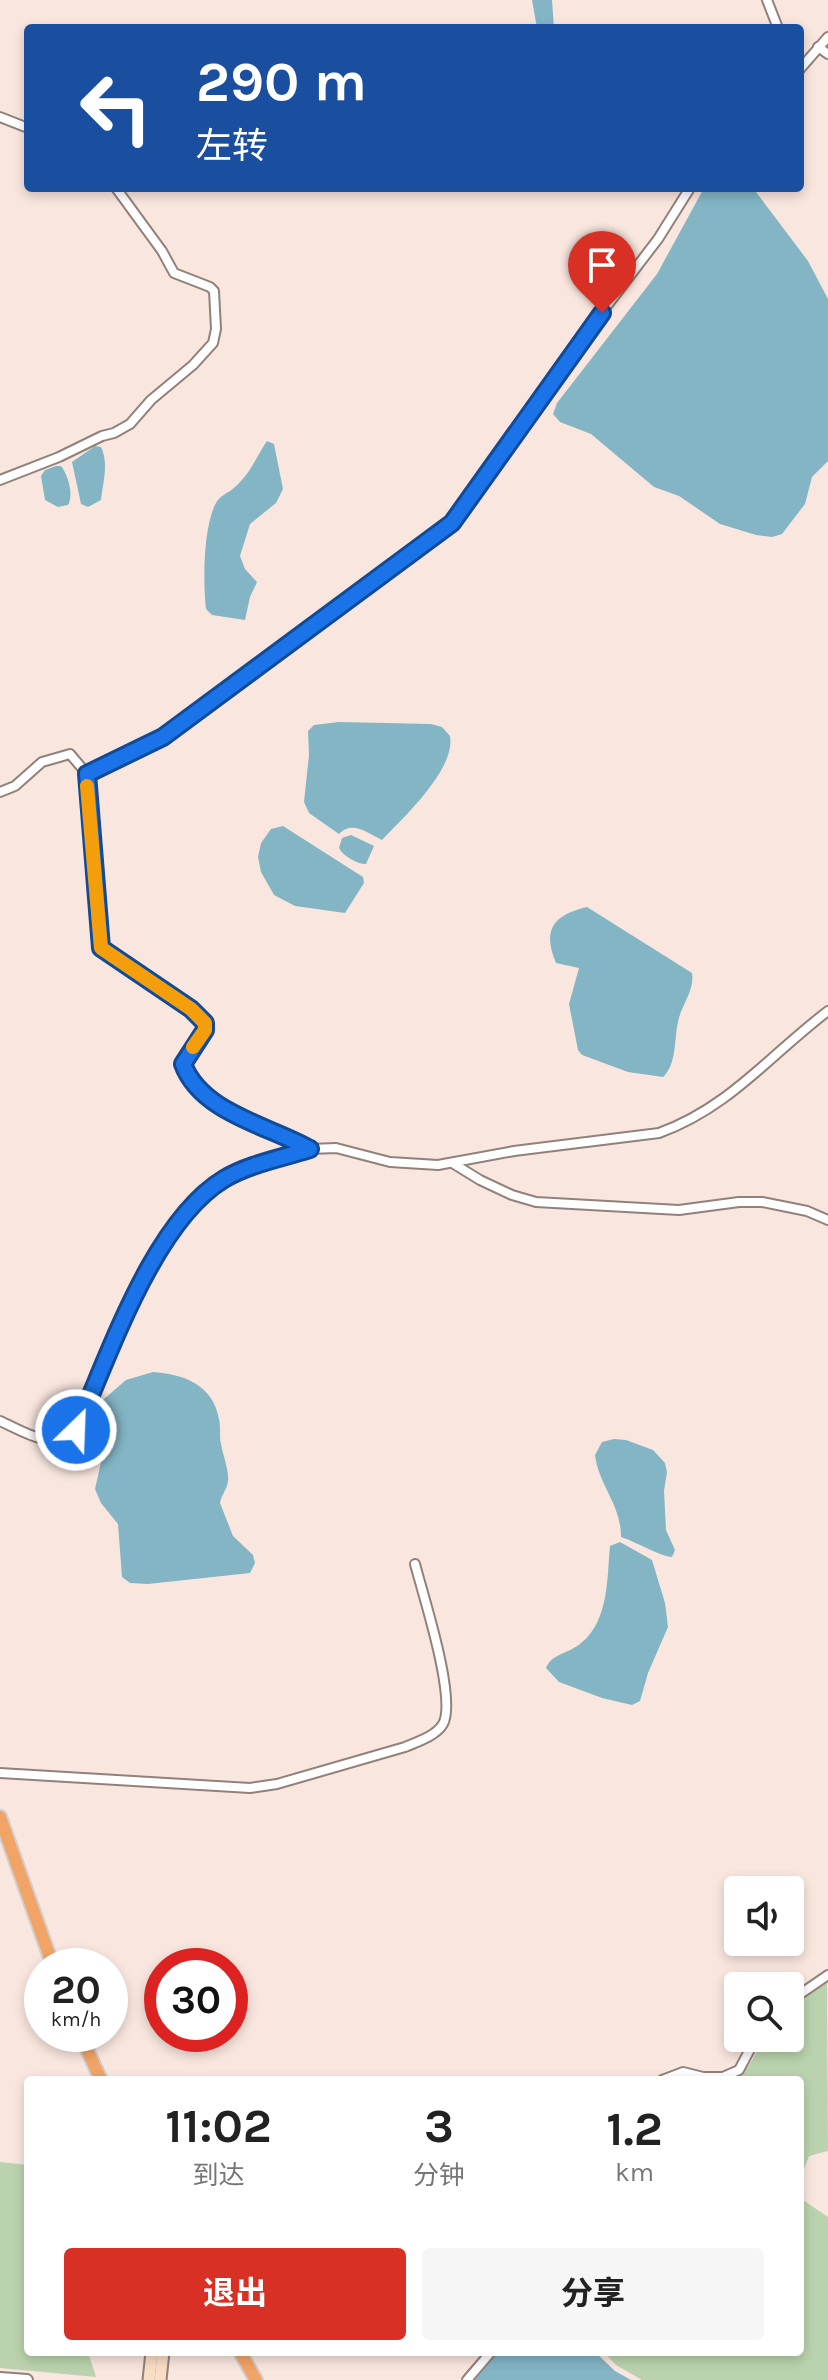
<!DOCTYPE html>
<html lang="zh">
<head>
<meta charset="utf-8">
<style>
	:root { --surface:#fff; --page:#f6f6f6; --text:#222; --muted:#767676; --accent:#d93025 }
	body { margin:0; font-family:Karla,"Noto Sans SC",sans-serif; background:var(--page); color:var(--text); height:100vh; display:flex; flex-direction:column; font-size:30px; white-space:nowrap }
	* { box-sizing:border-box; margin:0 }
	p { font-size:26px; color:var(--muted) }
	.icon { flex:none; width:44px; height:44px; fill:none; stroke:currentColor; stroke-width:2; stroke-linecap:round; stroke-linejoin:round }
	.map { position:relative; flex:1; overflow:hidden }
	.sheet { position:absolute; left:24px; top:2076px; width:780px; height:280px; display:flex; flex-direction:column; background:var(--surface); border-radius:8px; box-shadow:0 4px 12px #0003 }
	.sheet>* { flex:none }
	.top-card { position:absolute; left:24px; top:24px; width:780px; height:168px; border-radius:8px; box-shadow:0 4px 12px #0003; background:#1a4fa0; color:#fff; overflow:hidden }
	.tools { position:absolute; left:724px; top:1876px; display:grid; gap:16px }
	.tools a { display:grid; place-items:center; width:80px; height:80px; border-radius:8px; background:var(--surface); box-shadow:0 4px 12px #0003; font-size:40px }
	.speed { position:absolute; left:24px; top:1948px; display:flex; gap:16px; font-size:40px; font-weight:700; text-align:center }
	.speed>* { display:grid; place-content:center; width:104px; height:104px; border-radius:50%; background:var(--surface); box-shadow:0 4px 12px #0003; line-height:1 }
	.speed small { font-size:20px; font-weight:400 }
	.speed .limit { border:12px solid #d22; background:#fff; color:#111 }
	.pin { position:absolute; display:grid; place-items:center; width:68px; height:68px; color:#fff; margin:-82px -34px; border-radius:50% 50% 50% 0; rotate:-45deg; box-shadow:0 0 8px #0007 }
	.pin .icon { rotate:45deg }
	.me { position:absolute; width:88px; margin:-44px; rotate:24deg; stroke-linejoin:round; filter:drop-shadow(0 0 6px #0008) }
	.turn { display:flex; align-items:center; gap:28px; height:168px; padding:0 40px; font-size:36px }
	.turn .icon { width:104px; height:104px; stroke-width:2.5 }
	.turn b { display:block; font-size:56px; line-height:68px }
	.eta { display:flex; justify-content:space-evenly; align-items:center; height:136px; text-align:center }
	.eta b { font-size:48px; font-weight:700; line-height:56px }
	.cta { display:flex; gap:16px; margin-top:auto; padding:16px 40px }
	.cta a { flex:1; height:92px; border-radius:8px; background:var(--accent); color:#fff; font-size:32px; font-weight:700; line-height:92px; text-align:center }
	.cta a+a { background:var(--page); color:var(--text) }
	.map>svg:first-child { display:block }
	.green { fill:#bad3ae }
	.water { fill:#83b5c5 }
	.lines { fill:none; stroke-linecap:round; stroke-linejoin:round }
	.minor-casing { stroke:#91817a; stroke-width:12 }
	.tertiary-casing { stroke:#91817a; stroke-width:14 }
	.secondary-casing { stroke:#91817a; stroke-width:15 }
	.trunk-casing { stroke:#d0cece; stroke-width:16 }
	.minor { stroke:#fff; stroke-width:8 }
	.tertiary { stroke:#fff; stroke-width:10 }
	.secondary { stroke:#faddc5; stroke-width:11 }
	.trunk { stroke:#f2a466; stroke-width:12 }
	.route-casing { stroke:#114b97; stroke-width:20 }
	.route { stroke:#1a73e8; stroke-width:14 }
	.slow { stroke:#f59e0b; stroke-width:14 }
</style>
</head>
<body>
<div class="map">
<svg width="828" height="2380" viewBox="0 0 828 2380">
	<rect width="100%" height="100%" fill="#f9e7df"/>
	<!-- green -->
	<g class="green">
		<path d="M827,1983L828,2151L809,2156L800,2179V2080H729C749,2073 755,2056 762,2038H790V2008Z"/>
		<polygon points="0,2162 28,2165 28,2352 88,2352 96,2377 0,2368"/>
		<polygon points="800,2198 828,2217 828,2380 642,2380 616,2365 604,2352 800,2352"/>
	</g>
	<!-- water -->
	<g class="water">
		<polygon points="532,0 552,0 554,28 537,28"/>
		<polygon points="704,188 753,188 808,261 828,299 828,461 812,477 805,504 782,534 772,537 756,535 720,524 679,496 654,487 591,434 560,422 553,414 557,403 657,274"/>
		<path d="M267,441L274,444L283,489L276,503L250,524L240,556L245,569L257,582L250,597L245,620L212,615L206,609C203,582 203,527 216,503C220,495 229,493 235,487C251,473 256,457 267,441Z"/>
		<path d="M95,446L101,447C109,463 103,483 101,500L88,507L81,504L72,462Z"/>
		<path d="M56,466H61C68,475 74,495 68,505L58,507L45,500L41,476L45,470Z"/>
		<path d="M339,722L431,724L442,727L450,736C456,769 403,818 382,840C367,833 352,820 339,834L309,813L304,802L309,755L308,731L314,725Z"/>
		<polygon points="283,826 363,877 364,883 345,913 295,906 274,895 261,872 258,857 261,843 271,829"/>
		<path d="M351,835L374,846L366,864C357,864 343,856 339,848L342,838Z"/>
		<path d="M587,907L692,973C695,991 681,1005 678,1022C674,1039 677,1064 663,1077L628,1072L582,1055L578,1050L569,1004L579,968L556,963C542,930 553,915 587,907Z"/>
		<path d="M153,1372C184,1374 213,1385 219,1419C221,1427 219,1436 221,1444C223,1456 229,1469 228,1481C227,1490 221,1495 220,1503L233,1536L253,1555L255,1563L250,1573L148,1584L130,1583L122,1577L118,1524L101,1503L95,1489L102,1458L93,1421L94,1413L97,1405L126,1380Z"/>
		<path d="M614,1439L626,1440L653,1450L665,1463L667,1472L664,1491L666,1530L675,1550L672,1557C662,1557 634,1541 621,1537C621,1504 599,1486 595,1455L602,1442Z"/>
		<path d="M620,1542L652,1560L665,1603L668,1627L648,1673L640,1701L632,1705L602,1698L559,1682L546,1668C552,1653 569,1654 581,1643C609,1621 607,1577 610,1546Z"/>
		<polygon points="498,2352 595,2352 615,2371 631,2380 475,2380"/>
	</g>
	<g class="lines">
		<!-- minor casing -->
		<g class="minor-casing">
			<g id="minor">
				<polyline points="767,0 778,28"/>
				<polyline points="818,47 828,54"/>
				<polyline points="800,69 828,37"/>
				<polyline points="0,117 28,128"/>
				<polyline points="0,480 59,457 102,436 114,433 130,424 151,400 193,365 213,343 216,329 214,291 210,287 174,273 162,251 116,188"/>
				<polyline points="87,774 163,737 452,523 583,337 658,239 690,188"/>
				<path d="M0,792L15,786L42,762L70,754L87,774L101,948L191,1009L205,1023V1030L183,1064C200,1112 271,1126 310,1149"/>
				<polyline points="454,1164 480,1180 512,1195 536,1202 679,1210 739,1202 762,1202 807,1211 828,1220"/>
				<path d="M0,1421C23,1431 49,1450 73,1433L155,1258L191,1210L212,1188L227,1177L310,1149L336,1148L390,1162L438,1165L514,1151L659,1133C729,1108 771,1054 828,1011"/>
				<path d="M0,1773L250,1788L277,1784L405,1747C417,1742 436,1736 443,1724C457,1699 423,1595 415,1564"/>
				<polyline points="790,2001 828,1975"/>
				<polyline points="662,2080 683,2072 703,2077 723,2077 739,2070 756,2038"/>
				<polyline points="467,2380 491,2352"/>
			</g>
		</g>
		<!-- tertiary casing -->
		<g class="tertiary-casing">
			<polyline id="tertiary" points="0,2378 27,2380"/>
		</g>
		<!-- secondary casing -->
		<g class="secondary-casing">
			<g id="secondary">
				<polyline points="149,2380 152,2352"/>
				<polyline points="160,2380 163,2352"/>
			</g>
		</g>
		<!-- trunk casing -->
		<g class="trunk-casing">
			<g id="trunk">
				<polyline points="0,1817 53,1966"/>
				<polyline points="80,2034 101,2080"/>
				<polyline points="240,2352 256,2380"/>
			</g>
		</g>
		<!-- minor -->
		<use href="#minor" class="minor"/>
		<!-- tertiary -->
		<use href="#tertiary" class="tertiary"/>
		<!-- secondary -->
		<use href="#secondary" class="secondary"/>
		<!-- trunk -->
		<use href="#trunk" class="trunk"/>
	</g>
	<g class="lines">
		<!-- route casing -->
		<g class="route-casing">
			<path id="route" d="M76,1430C109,1356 153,1222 224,1179C249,1164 282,1158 310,1149C270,1126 201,1113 183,1064L205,1030V1023L191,1009L101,948L87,774L163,737L452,523L602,313"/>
		</g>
		<!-- route -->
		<use href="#route" class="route"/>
		<!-- slow -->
		<polyline class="slow" points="87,786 101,948 191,1009 205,1023 205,1030 193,1047"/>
	</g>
</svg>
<div class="tools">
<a><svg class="icon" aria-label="sound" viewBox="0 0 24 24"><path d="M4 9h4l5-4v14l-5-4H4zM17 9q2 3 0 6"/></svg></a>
<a><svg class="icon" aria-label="search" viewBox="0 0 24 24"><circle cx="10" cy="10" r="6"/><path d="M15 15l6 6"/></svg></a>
</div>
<div class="speed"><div>20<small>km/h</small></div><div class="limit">30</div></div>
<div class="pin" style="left:602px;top:313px;background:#d93025"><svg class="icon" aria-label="arrive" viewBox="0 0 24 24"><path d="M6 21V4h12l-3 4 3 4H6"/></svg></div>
<svg class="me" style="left:76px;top:1430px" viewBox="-20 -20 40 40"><circle r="17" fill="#1a73e8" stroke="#fff" stroke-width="3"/><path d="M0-11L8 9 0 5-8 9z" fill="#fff"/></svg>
<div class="top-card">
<div class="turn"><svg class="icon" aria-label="left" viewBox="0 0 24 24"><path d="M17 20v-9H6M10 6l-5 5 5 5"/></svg><div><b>290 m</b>左转</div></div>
</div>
<section class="sheet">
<div class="eta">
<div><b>11:02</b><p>到达</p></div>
<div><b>3</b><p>分钟</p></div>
<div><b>1.2</b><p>km</p></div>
</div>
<div class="cta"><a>退出</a><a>分享</a></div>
</section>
</div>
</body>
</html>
